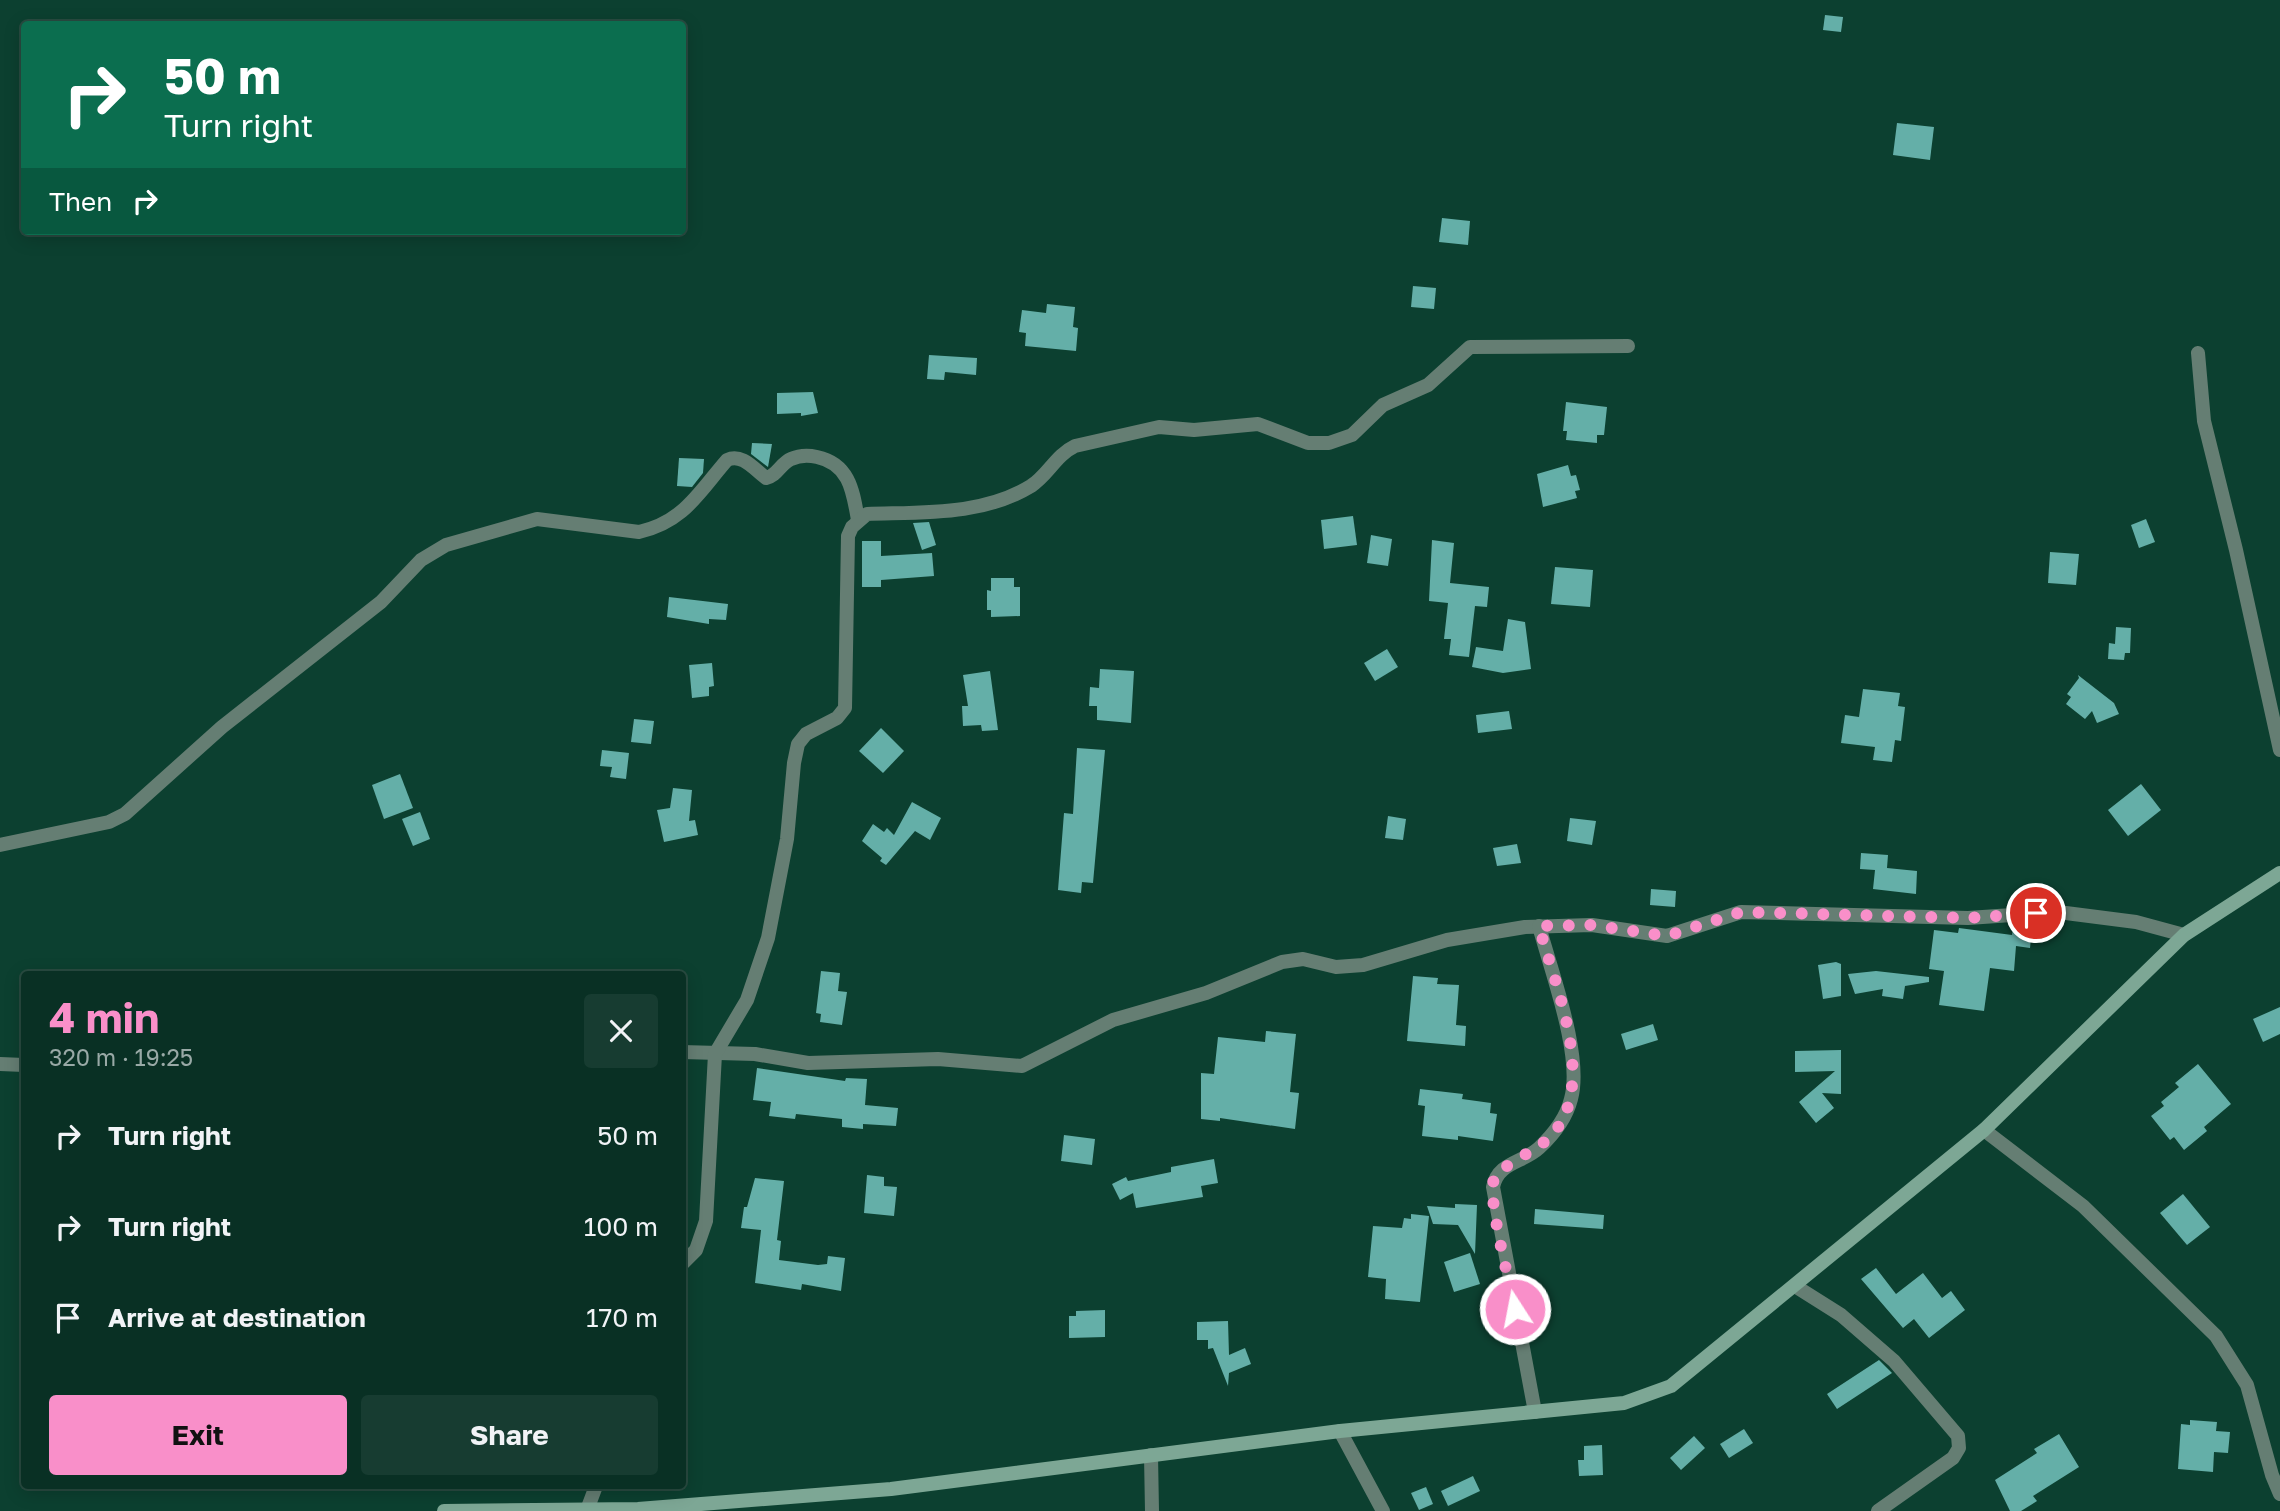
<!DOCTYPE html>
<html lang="en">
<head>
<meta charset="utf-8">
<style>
	:root { --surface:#093024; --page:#173c31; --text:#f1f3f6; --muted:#99a9a6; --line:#294b41; --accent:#f98fc9 }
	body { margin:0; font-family:"Golos Text",sans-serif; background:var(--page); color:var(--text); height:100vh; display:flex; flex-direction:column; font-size:26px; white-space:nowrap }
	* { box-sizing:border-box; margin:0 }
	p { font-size:23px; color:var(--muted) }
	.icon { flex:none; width:38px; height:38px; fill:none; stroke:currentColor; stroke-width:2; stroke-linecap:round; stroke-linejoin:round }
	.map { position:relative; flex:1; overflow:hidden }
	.details { position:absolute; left:21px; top:971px; width:665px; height:518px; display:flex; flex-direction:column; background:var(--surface); border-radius:7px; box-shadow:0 4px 18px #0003,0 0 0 2px var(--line) }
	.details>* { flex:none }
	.banner { position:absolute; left:21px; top:21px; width:665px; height:214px; border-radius:7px; box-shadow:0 4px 18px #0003,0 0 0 2px var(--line); background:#0b6e4f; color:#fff; overflow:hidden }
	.pin { position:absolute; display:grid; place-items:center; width:60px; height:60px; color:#fff; margin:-30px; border:4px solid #fff; border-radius:50%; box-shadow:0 2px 7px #0007 }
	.me { position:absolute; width:77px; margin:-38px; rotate:349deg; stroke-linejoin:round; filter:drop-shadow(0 0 5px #0008) }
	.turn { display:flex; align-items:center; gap:24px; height:147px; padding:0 28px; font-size:32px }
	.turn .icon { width:91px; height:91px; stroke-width:2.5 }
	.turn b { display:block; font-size:49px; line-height:60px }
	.then { display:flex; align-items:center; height:66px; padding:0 28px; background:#0003; gap:14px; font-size:26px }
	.round { display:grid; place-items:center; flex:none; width:74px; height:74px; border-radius:7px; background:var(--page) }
	.head { display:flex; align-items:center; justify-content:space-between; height:119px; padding:0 28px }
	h1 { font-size:42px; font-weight:700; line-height:52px; color:var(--accent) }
	.action { display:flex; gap:14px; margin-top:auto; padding:14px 28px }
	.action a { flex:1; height:80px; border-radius:7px; background:var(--accent); color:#111; font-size:28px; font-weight:700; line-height:80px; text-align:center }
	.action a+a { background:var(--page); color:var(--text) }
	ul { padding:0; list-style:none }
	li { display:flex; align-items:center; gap:21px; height:91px; padding:0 28px }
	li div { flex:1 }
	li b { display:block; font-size:26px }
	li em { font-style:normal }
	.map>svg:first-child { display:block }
	.building { fill:#64afa8 }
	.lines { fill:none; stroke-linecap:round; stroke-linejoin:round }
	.minor { stroke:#657e73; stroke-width:14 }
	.secondary { stroke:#7da795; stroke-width:14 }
	.route { stroke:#f98fc9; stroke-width:12; stroke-dasharray:0 21.6 }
</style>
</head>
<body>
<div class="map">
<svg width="2280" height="1511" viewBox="0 0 2280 1511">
	<rect width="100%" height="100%" fill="#0c4030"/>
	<!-- building -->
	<g class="building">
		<polygon points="1825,15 1843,17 1841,32 1823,30"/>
		<polygon points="1897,123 1934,127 1930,160 1893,155"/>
		<polygon points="1442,218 1470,221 1468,245 1439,242"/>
		<polygon points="1413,286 1436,288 1434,309 1411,307"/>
		<polygon points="1047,304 1075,307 1073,327 1078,328 1076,351 1025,346 1026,333 1019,332 1022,310 1046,313"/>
		<polygon points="929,355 977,358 976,375 945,372 944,380 927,379"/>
		<polygon points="813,392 818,413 801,416 801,413 777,414 777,393"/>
		<polygon points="1566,402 1607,407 1604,435 1597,435 1597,443 1566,440 1567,431 1563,431"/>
		<polygon points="752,443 772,444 768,467 751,454"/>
		<polygon points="679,458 704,459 703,473 692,487 677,486"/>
		<polygon points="1568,465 1571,476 1576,475 1580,490 1575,491 1577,498 1543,507 1537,474"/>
		<polygon points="1353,516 1357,545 1324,549 1321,520"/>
		<polygon points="2146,519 2155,542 2139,548 2131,525"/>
		<polygon points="929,522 936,545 922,550 913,523"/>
		<polygon points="1371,535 1392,539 1388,566 1367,563"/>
		<polygon points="1432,540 1454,543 1450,583 1489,587 1487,607 1475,606 1469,657 1449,655 1451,639 1444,639 1448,603 1429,601"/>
		<polygon points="862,541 881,541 881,556 932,553 934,576 881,580 881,587 862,587"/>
		<polygon points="2050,552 2079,554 2076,585 2048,583"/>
		<polygon points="1555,567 1593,570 1590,607 1551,604"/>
		<polygon points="991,578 1014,578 1014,587 1020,587 1020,616 991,617 991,610 987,610 987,590 991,591"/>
		<polygon points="669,597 728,604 726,620 709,619 709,624 667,617"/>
		<polygon points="1508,619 1525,622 1531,669 1503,673 1472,667 1476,647 1503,651"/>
		<polygon points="2116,627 2131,628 2130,653 2125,653 2124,660 2108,659 2109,643 2115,644"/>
		<polygon points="1387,649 1398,667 1375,681 1364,663"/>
		<polygon points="712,663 714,686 709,687 709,696 692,698 689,665"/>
		<polygon points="1100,669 1134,671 1131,723 1097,720 1097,706 1089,706 1090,687 1099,688"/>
		<polygon points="990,671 998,730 982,731 981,725 963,726 962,706 968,706 963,675"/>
		<polygon points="2078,675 2114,703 2119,714 2097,723 2092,711 2085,719 2066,704 2071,697 2067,694 2079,678"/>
		<polygon points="1863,689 1900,693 1898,706 1905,707 1901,741 1895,740 1892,762 1873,760 1875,747 1841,743 1845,715 1859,717"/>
		<polygon points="1509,711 1512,729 1478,733 1476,715"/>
		<polygon points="634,719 654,721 651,744 631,742"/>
		<polygon points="881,728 904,751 883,773 859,751"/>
		<polygon points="1077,748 1105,750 1093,883 1082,882 1081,893 1058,890 1064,813 1073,814"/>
		<polygon points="602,750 629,753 626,779 610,777 612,767 600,766"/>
		<polygon points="400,774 413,808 384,819 372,785"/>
		<polygon points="2141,784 2161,810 2128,836 2108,810"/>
		<polygon points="673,788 692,790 689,821 695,820 698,835 664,842 657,810 670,808"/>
		<polygon points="912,802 941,818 930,840 915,831 886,865 880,861 882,858 862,841 873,824 884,832 887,828 894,835"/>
		<polygon points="420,812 430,839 413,846 402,819"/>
		<polygon points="1388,816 1406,819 1403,840 1385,838"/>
		<polygon points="1570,818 1596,821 1592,845 1567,841"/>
		<polygon points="1517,844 1521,863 1497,866 1493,848"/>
		<polygon points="1861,853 1888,855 1887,868 1917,871 1916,894 1873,889 1875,870 1860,869"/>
		<polygon points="1651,889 1676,891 1675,907 1650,905"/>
		<polygon points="2013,927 2032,929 2030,948 2016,946 2014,971 1990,968 1984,1011 1939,1005 1944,971 1929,969 1934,930 1958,933 1959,928 2012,935"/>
		<polygon points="1836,962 1841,964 1841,996 1823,999 1818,965"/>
		<polygon points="821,971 840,973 838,991 847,992 842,1025 820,1022 821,1014 816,1013"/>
		<polygon points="1876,971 1929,977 1929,982 1905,986 1903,999 1882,996 1883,989 1855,994 1848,974"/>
		<polygon points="1413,976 1438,978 1437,984 1459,985 1456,1025 1466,1026 1465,1046 1407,1041"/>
		<polygon points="2280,1007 2280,1034 2263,1042 2253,1019"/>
		<polygon points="1653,1024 1658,1040 1626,1050 1621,1034"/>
		<polygon points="1266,1031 1296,1034 1290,1092 1299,1093 1295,1129 1220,1118 1220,1121 1201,1119 1201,1073 1214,1074 1218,1037 1265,1042"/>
		<polygon points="1841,1050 1841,1094 1822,1093 1834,1108 1816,1123 1799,1102 1835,1071 1795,1072 1795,1051"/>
		<polygon points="2198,1064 2231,1104 2204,1127 2207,1131 2184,1150 2174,1137 2170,1140 2151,1116 2164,1106 2161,1102 2179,1087 2175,1083"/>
		<polygon points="757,1068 845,1081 846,1078 867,1079 865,1105 898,1108 896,1126 863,1124 863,1129 842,1127 842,1119 796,1114 795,1119 769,1116 771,1102 753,1100"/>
		<polygon points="1420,1089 1463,1094 1462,1099 1491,1103 1490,1113 1497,1114 1493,1141 1458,1136 1458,1140 1422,1136 1425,1106 1418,1105"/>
		<polygon points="1064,1135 1095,1139 1092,1165 1061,1161"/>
		<polygon points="1214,1159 1218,1183 1201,1186 1203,1197 1136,1208 1133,1193 1120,1200 1112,1184 1126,1177 1128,1181 1171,1172 1171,1167"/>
		<polygon points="867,1175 884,1177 884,1186 897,1187 894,1216 864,1213"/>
		<polygon points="755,1178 784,1181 777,1240 781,1241 779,1260 818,1265 827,1264 828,1256 845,1258 841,1291 802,1284 801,1290 755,1283 761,1230 741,1228 744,1207 747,1207"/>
		<polygon points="2183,1194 2210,1227 2187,1245 2160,1213"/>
		<polygon points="1455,1204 1477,1205 1475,1254 1458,1225 1433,1224 1427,1206 1455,1208"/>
		<polygon points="1535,1209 1604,1215 1603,1229 1534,1224"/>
		<polygon points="1411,1214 1429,1216 1420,1302 1385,1299 1386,1279 1368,1277 1373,1226 1402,1228 1404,1218 1411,1219"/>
		<polygon points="1470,1253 1480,1284 1454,1292 1444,1262"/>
		<polygon points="1876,1268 1896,1294 1923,1273 1942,1298 1951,1291 1965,1310 1929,1338 1914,1319 1903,1328 1861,1279"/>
		<polygon points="1105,1310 1105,1337 1069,1338 1069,1316 1076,1316 1076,1311"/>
		<polygon points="1228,1321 1229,1355 1245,1348 1251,1364 1229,1373 1228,1386 1213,1348 1208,1349 1208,1340 1197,1340 1197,1322"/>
		<polygon points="1879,1360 1892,1373 1837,1409 1827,1394"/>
		<polygon points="2190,1420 2217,1422 2216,1431 2230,1432 2228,1453 2214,1452 2213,1472 2178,1469 2181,1424 2190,1425"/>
		<polygon points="1744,1429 1753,1443 1729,1458 1720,1444"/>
		<polygon points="2059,1434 2079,1467 2033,1496 2037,1501 2021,1511 2010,1511 1995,1480 2037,1453 2034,1449"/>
		<polygon points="1694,1436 1705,1448 1681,1470 1670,1458"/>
		<polygon points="1602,1445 1603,1475 1579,1476 1578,1460 1584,1460 1584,1446"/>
		<polygon points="1473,1476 1480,1491 1448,1506 1441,1491"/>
		<polygon points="1426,1487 1433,1504 1419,1510 1411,1493"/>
	</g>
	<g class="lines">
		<!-- minor -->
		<g class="minor">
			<polyline points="2198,353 2204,421 2236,550 2280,750"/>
			<path d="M0,845L109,822L125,814L222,727L381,602L421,560L446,545L537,519L639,532C684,522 699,492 727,460C742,453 754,469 766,478C777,476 781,463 791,459C800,455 808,455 817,457C850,464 853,492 858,520"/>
			<polyline points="682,1052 755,1054 808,1063 938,1059 1022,1066 1113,1020 1206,993 1282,962 1303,959 1336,967 1363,965 1447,940 1525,927 1592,925 1667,936 1741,912 1968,918 2058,912 2136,922 2184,935"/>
			<polyline points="0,1064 24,1065"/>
			<polyline points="1984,1130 2083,1206 2216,1336 2247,1385 2272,1475 2280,1494"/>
			<path d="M682,1264L696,1250L706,1221L715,1054L747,1000L768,938L787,839L794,763L798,744L806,734L837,718L845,708L848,536L852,527L867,514C922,512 982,516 1031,486C1048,475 1056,455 1075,446L1159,427L1194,430L1258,424L1308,443H1329L1352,435L1383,405L1428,385L1470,347L1628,346"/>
			<polyline points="1795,1286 1841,1315 1894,1361 1958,1436 1959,1448 1953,1458 1878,1511"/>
			<path d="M1535,1412L1493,1187C1498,1162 1523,1163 1539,1148C1554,1134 1566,1119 1571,1099C1583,1056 1551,971 1539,926"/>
			<polyline points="1340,1431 1383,1511"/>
			<polyline points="1151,1455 1152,1511"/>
			<polyline points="587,1510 596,1486"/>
		</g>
		<!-- secondary -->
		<polyline class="secondary" points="444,1511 638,1509 891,1489 1340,1431 1624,1403 1671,1386 1984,1130 2184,935 2280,873"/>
	</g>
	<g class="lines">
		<!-- route -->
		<path class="route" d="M1515,1309C1510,1283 1487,1200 1494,1179C1498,1167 1536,1151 1549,1138C1600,1088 1555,986 1539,926L1592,925L1667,936L1741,912L1968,918L2036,913"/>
	</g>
</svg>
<div class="pin" style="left:2036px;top:913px;background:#d93025"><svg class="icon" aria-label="arrive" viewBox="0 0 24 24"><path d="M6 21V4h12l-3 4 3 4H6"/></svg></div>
<svg class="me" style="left:1515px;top:1309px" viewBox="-20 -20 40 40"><circle r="17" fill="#f98fc9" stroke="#fff" stroke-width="3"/><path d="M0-11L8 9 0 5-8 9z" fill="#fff"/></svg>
<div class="banner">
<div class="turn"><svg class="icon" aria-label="right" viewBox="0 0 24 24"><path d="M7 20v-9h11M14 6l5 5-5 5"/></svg><div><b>50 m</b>Turn right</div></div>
<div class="then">Then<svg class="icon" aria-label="right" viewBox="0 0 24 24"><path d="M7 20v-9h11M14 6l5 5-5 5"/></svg></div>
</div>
<section class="details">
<div class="head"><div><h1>4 min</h1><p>320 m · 19:25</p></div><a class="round"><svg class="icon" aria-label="close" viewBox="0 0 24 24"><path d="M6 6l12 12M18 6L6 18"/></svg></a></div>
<ul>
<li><svg class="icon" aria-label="right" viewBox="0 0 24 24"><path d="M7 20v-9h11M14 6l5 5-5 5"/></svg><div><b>Turn right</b></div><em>50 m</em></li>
<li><svg class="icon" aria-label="right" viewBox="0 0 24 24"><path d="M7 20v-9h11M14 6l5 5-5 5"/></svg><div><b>Turn right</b></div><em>100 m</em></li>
<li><svg class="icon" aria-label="arrive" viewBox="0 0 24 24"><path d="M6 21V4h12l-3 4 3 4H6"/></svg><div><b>Arrive at destination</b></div><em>170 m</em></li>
</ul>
<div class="action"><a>Exit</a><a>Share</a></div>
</section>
</div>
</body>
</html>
